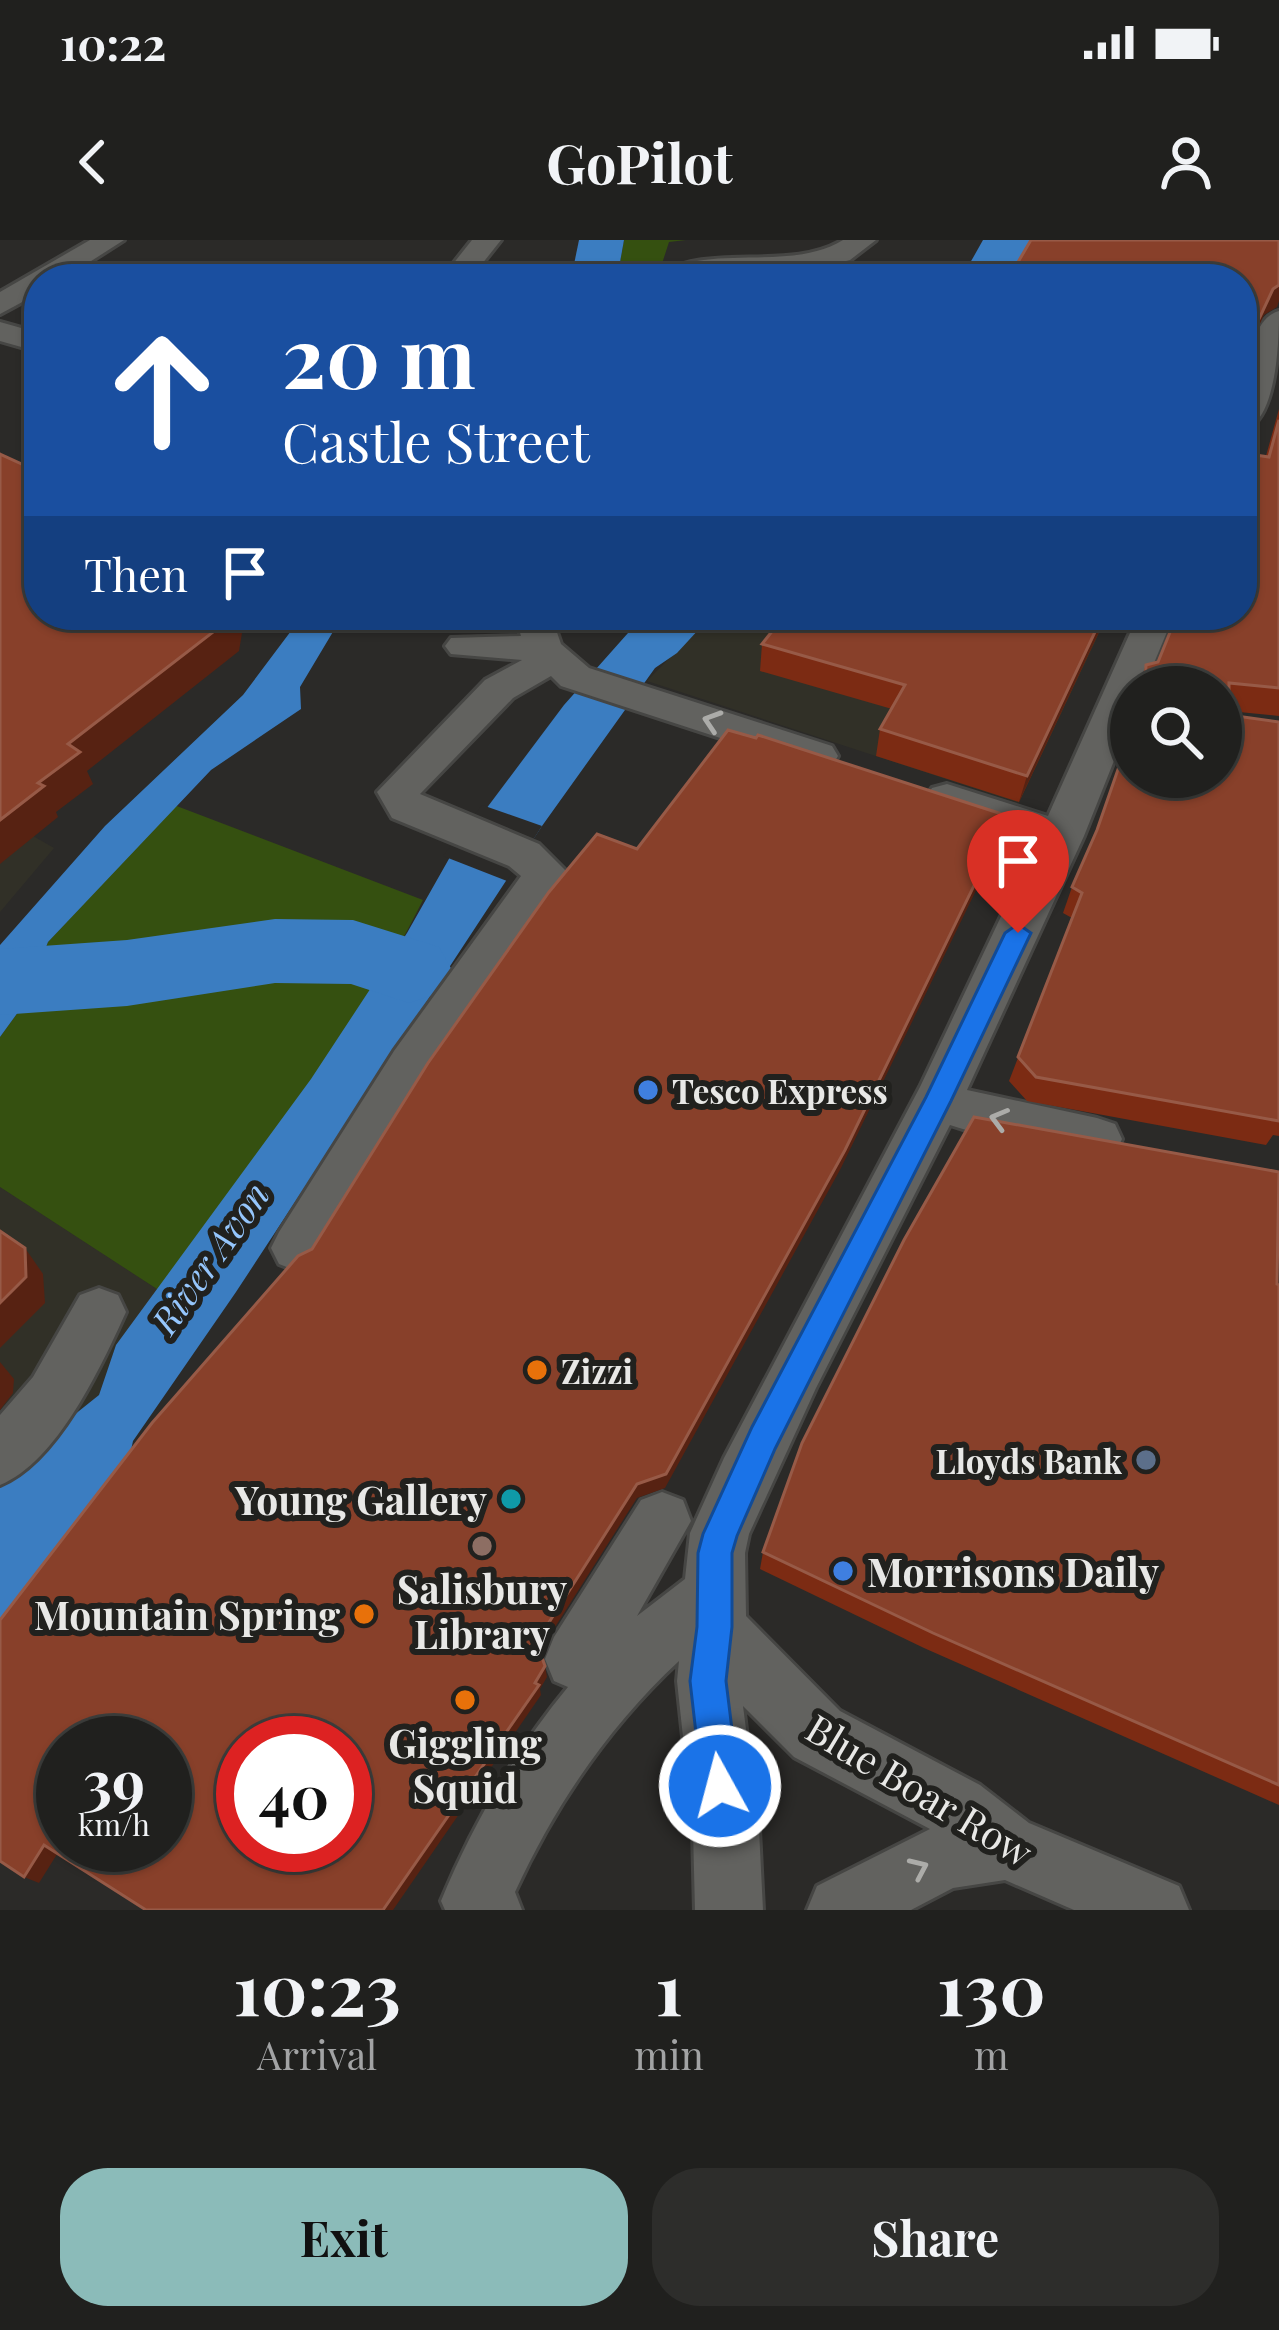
<!DOCTYPE html>
<html lang="en">
<head>
<meta charset="utf-8">
<style>
	:root { --surface:#20201e; --page:#2d2d2b; --text:#f1f3f6; --muted:#a2a3a4; --line:#3d3e3c; --accent:#8bbbb9 }
	body { margin:0; font-family:"Playfair Display",serif; background:var(--page); color:var(--text); height:100vh; display:flex; flex-direction:column; font-size:45px; white-space:nowrap }
	* { box-sizing:border-box; margin:0 }
	p { font-size:39px; color:var(--muted) }
	.icon { flex:none; width:66px; height:66px; fill:none; stroke:currentColor; stroke-width:2; stroke-linecap:round; stroke-linejoin:round }
	.map { position:relative; height:1670px; overflow:hidden }
	.sheet { display:flex; flex-direction:column; background:var(--surface); flex:1 }
	.sheet>* { flex:none }
	.guide { position:absolute; left:24px; top:24px; width:1233px; height:366px; border-radius:48px; box-shadow:0 3px 9px #0004,0 0 0 3px var(--line); background:#1a4fa0; color:#fff; overflow:hidden }
	.controls { position:absolute; left:1110px; top:426px; display:grid; gap:24px }
	.controls a { display:grid; place-items:center; width:132px; height:132px; border-radius:50%; background:var(--surface); box-shadow:0 3px 9px #0004,0 0 0 3px var(--line); font-size:60px }
	.speed { position:absolute; left:36px; top:1476px; display:flex; gap:24px; font-size:60px; font-weight:700; text-align:center }
	.speed>* { display:grid; place-content:center; width:156px; height:156px; border-radius:50%; background:var(--surface); box-shadow:0 3px 9px #0004,0 0 0 3px var(--line); line-height:1 }
	.speed small { font-size:30px; font-weight:400 }
	.speed .limit { border:18px solid #d22; background:#fff; color:#111 }
	.pin { position:absolute; display:grid; place-items:center; width:102px; height:102px; color:#fff; margin:-123px -51px; border-radius:50% 50% 50% 0; rotate:-45deg; box-shadow:0 0 12px #0007 }
	.pin .icon { rotate:45deg }
	.me { position:absolute; width:132px; margin:-66px; rotate:353deg; stroke-linejoin:round; filter:drop-shadow(0 0 9px #0008) }
	.turn { display:flex; align-items:center; gap:42px; height:252px; padding:0 60px; font-size:54px }
	.turn .icon { width:156px; height:156px; stroke-width:2.5 }
	.turn b { display:block; font-size:84px; line-height:102px }
	.then { display:flex; align-items:center; height:114px; padding:0 60px; background:#0003; gap:24px; font-size:45px }
	.eta { display:flex; justify-content:space-evenly; align-items:center; height:204px; text-align:center }
	.eta b { font-size:72px; font-weight:700; line-height:84px }
	.action { display:flex; gap:24px; margin-top:auto; padding:24px 60px }
	.action a { flex:1; height:138px; border-radius:48px; background:var(--accent); color:#111; font-size:48px; font-weight:700; line-height:138px; text-align:center }
	.action a+a { background:var(--page); color:var(--text) }
	.status { display:flex; justify-content:space-between; align-items:center; height:84px; padding:0 60px; background:var(--surface); direction:ltr }
	.status svg { height:33px; fill:currentColor }
	header { display:flex; justify-content:space-between; align-items:center; height:156px; padding:0 60px; background:var(--surface); font-size:54px; font-weight:700 }
	.map>svg:first-child { display:block }
	.built { fill:#313027 }
	.green { fill:#355010 }
	.water { fill:#3b7dc1 }
	.pier { fill:#2b2a28 }
	.lines { fill:none; stroke-linecap:round; stroke-linejoin:round }
	.river { fill:#3b7dc1; fill-rule:evenodd }
	.minor-casing { stroke:#464644; stroke-width:6 }
	.minor { fill:#62625f; fill-rule:evenodd }
	.wall { fill:#7c2b13 }
	.shaded-wall { fill:#572212 }
	.building { fill:#88402a; stroke:#975a47; stroke-width:3; fill-rule:evenodd }
	.oneway { stroke:#acaca9 }
	.route { fill:#1a73e8; stroke:#114b97; stroke-width:3 }
	.shop-dot { fill:#3f7fe0; stroke:#21211e; stroke-width:4.5 }
	.food-dot { fill:#e8710a; stroke:#21211e; stroke-width:4.5 }
	.service-dot { fill:#5c6f8a; stroke:#21211e; stroke-width:4.5 }
	.culture-dot { fill:#0f9aa8; stroke:#21211e; stroke-width:4.5 }
	.education-dot { fill:#8d6e63; stroke:#21211e; stroke-width:4.5 }
	.labels { text-anchor:middle; dominant-baseline:central; stroke-width:12; stroke-linejoin:round; paint-order:stroke }
	.poi-label { font-size:33px; font-weight:bold; fill:#e8e8e6; stroke:#21211e; text-anchor:start }
	.water-label { font-size:36px; font-style:italic; fill:#95c6fc; stroke:#21211e }
	.near-poi-label { font-size:39px; font-weight:bold; fill:#e8e8e6; stroke:#21211e; text-anchor:end }
	.near-street-label { font-size:39px; fill:#e8e8e6; stroke:#21211e }
</style>
</head>
<body>
<div class="status"><b>10:22</b><svg viewBox="0 0 49 12"><path d="M0 12V9h3v3zM5 12V6h3v6zM10 12V3h3v9zM15 12V0h3v12zM26 1h20v11H26zM47 4h2v5h-2z"/></svg></div>
<header><svg class="icon" aria-label="back" viewBox="0 0 24 24"><path d="M15 5l-7 7 7 7"/></svg>GoPilot<svg class="icon" aria-label="person" viewBox="0 0 24 24"><circle cx="12" cy="8" r="4"/><path d="M4 21q1-7 8-7t8 7"/></svg></header>
<div class="map">
<svg width="1279" height="1670" viewBox="0 0 1279 1670">
	<rect width="100%" height="100%" fill="#2b2a28"/>
	<!-- built -->
	<g class="built">
		<polygon points="712,375 1108,375 1019,563 647,441"/>
		<polygon points="0,577 54,608 0,672"/>
		<polygon points="0,947 160,1051 116,1105 99,1155 29,1211 0,1245"/>
	</g>
	<!-- green -->
	<g class="green">
		<polygon points="624,0 686,0 669,2 657,39 617,39"/>
		<path d="M174,565L423,660C356,795 248,928 160,1051L0,947V797L24,764L48,702Z"/>
	</g>
	<!-- water -->
	<g class="water">
		<polygon points="579,0 624,0 617,39 571,39"/>
		<polygon points="983,0 1040,0 1016,39 961,39"/>
		<polygon points="303,375 343,375 300,447 301,469 211,530 48,702 24,764 0,797 0,705 105,586 243,455"/>
		<polygon points="644,375 712,375 677,413 655,428 542,586 236,1052 133,1201 126,1233 0,1404 0,1245 29,1211 99,1155 116,1105 311,839 407,693 450,617 564,465"/>
	</g>
	<!-- pier -->
	<polygon class="pier" points="482,565 542,586 507,641 443,616"/>
	<g class="lines">
		<!-- river -->
		<polygon class="river" points="275,679 353,680 439,707 452,730 439,753 409,763 351,744 275,743 127,766 0,775 0,709 127,700"/>
		<!-- minor casing -->
		<g class="minor-casing">
			<g id="minor">
				<polygon points="90,0 124,0 63,39 39,39 39,53 0,74 0,52"/>
				<polygon points="472,0 501,0 470,39 441,39"/>
				<path d="M843,0H876L850,20L815,29L655,39C699,0 789,34 843,0Z"/>
				<path d="M1279,71C1279,101 1277,182 1242,191C1242,161 1244,80 1279,71Z"/>
				<polygon points="0,82 39,93 39,112 0,101"/>
				<polygon points="515,375 551,375 561,404 589,428 832,506 838,516 832,526 818,530 561,446 551,436 513,458 420,554 539,604 566,631 559,652 428,839 315,1024 297,1031 279,1024 271,1008 279,992 394,811 521,636 509,626 392,578 377,552 485,440 522,420 451,414 445,406 451,398 521,396"/>
				<path d="M1138,375H1174L1144,447H1131V478L1084,596L967,850L1097,878L1115,884L1122,899L1115,914C1073,928 993,898 950,885L816,1148L749,1294L745,1313L746,1376L840,1471L980,1545L1029,1583L1179,1646L1189,1670H1074L1005,1640L953,1648L911,1670H807L817,1646L930,1589L794,1517L743,1466L759,1590L763,1670H695L693,1590L677,1441L679,1421C609,1486 555,1565 515,1652L522,1670H445L441,1661C473,1584 515,1511 568,1447L554,1441L545,1419L554,1397L641,1260L662,1252L683,1260L691,1281L637,1376L685,1339L690,1293L724,1218L920,847L1036,603L932,568L926,558L932,548L947,544L1048,576Z"/>
				<path d="M99,1048L118,1055L126,1072C101,1127 57,1222 0,1245V1175L33,1137L80,1055Z"/>
			</g>
		</g>
		<!-- minor -->
		<use href="#minor" class="minor"/>
	</g>
	<!-- wall -->
	<g class="wall">
		<polygon points="1279,169 1279,476 1229,471 1229,475 1279,482 1279,896 1273,895 1266,905 1027,861 1009,841 1072,678 1063,673 1072,647 1221,447 1138,447 1146,425 1158,422 1266,216"/>
		<polygon points="1045,375 1107,375 1019,562 876,516 880,489 892,469 760,431 762,404"/>
		<polygon points="1277,1044 1279,1045 1279,1565 924,1408 760,1329 763,1312"/>
	</g>
	<!-- shaded-wall -->
	<g class="shaded-wall">
		<polygon points="1279,45 1279,61 1277,67 1264,75 1242,122 1242,108 1273,49"/>
		<polygon points="231,375 245,375 239,411 87,531 93,544 56,572 58,577 0,624 0,580 38,543 68,504"/>
		<polygon points="1103,375 1107,375 1019,562 1027,536"/>
		<polygon points="1008,576 1002,597 841,928 665,1248 637,1258 550,1395 541,1417 538,1406 548,1384"/>
		<polygon points="25,1008 43,1034 45,1063 0,1108 0,1063"/>
		<polygon points="0,1122 14,1139 13,1153 0,1170"/>
		<polygon points="545,1426 547,1437 540,1449 541,1455 393,1670 383,1670"/>
		<polygon points="44,1605 59,1611 39,1643 24,1637"/>
	</g>
	<!-- building -->
	<g class="building">
		<polygon points="1031,0 1279,0 1279,45 1273,49 1252,94 1242,108 1242,39 1008,39"/>
		<polygon points="1279,180 1279,448 1229,443 1229,475 1279,482 1279,881 1036,837 1018,817 1082,653 1072,647 1097,590 1131,492 1131,537 1221,537 1221,447 1145,447 1146,425 1158,422 1177,375 1242,375 1242,213 1269,217"/>
		<polygon points="0,214 39,232 39,375 231,375 230,379 68,504 80,512 38,543 44,546 0,580"/>
		<polygon points="785,375 1045,376 1103,375 1027,536 880,489 905,445 762,404"/>
		<path d="M728,490L756,498L758,495L1008,576L845,910L666,1234L637,1244L548,1384L538,1406L545,1426L535,1443L539,1445L383,1670H146L44,1605L24,1637L0,1621V1380L152,1183L298,1016L312,1009L428,823L549,652L597,594L637,609ZM63,1503H165V1605H63ZM243,1503H345V1605H243Z"/>
		<polygon points="974,877 1279,932 1277,1044 1279,1045 1279,1545 933,1393 763,1312 802,1203 904,1000"/>
		<polygon points="0,991 25,1008 26,1037 0,1063"/>
	</g>
	<!-- one-way arrows -->
	<defs><path id="oneway-chevron" d="M-2-3.5L2.5 0L-2 3.5" fill="none" stroke-width="1.6" stroke-linecap="round" stroke-linejoin="round" transform="scale(3)"/></defs>
	<g class="oneway">
		<use href="#oneway-chevron" transform="translate(712 481) rotate(-162)"/>
		<use href="#oneway-chevron" transform="translate(999 879) rotate(-165)"/>
		<use href="#oneway-chevron" transform="translate(919 1628) rotate(-24)"/>
	</g>
	<!-- route -->
	<polygon class="route" points="1018,684 1031,693 951,861 775,1209 737,1296 732,1313 732,1387 726,1441 739,1546 733,1559 720,1565 707,1559 702,1546 690,1441 697,1387 698,1313 703,1294 752,1187 926,857 1005,693"/>
	<!-- markers -->
	<g class="shop-dot">
		<circle cx="648" cy="850" r="12"/>
		<circle cx="843" cy="1331" r="12"/>
	</g>
	<g class="food-dot">
		<circle cx="537" cy="1130" r="12"/>
		<circle cx="364" cy="1374" r="12"/>
		<circle cx="465" cy="1460" r="12"/>
	</g>
	<circle class="service-dot" cx="1146" cy="1220" r="12"/>
	<circle class="culture-dot" cx="511" cy="1259" r="12"/>
	<circle class="education-dot" cx="482" cy="1306" r="12"/>
	<g class="labels">
		<!-- poi labels -->
		<g class="poi-label">
			<text x="672" y="850">Tesco Express</text>
			<text x="561" y="1130">Zizzi</text>
			<text x="1122" y="1220" text-anchor="end">Lloyds Bank</text>
		</g>
		<!-- water labels -->
		<g class="water-label">
			<text transform="translate(209 1017) rotate(-55)">River Avon</text>
		</g>
		<!-- near-poi labels -->
		<g class="near-poi-label">
			<text x="487" y="1259">Young Gallery</text>
			<text x="867" y="1331" text-anchor="start">Morrisons Daily</text>
			<text x="482" y="1348" text-anchor="middle">Salisbury<tspan x="482" dy="45">Library</tspan></text>
			<text x="340" y="1374">Mountain Spring</text>
			<text x="465" y="1502" text-anchor="middle">Giggling<tspan x="465" dy="45">Squid</tspan></text>
		</g>
		<!-- near-street labels -->
		<g class="near-street-label">
			<text transform="translate(920 1549) rotate(31)">Blue Boar Row</text>
		</g>
	</g>
</svg>
<div class="controls">
<a><svg class="icon" aria-label="search" viewBox="0 0 24 24"><circle cx="10" cy="10" r="6"/><path d="M15 15l6 6"/></svg></a>
</div>
<div class="speed"><div>39<small>km/h</small></div><div class="limit">40</div></div>
<div class="pin" style="left:1018px;top:693px;background:#d93025"><svg class="icon" aria-label="arrive" viewBox="0 0 24 24"><path d="M6 21V4h12l-3 4 3 4H6"/></svg></div>
<svg class="me" style="left:720px;top:1546px" viewBox="-20 -20 40 40"><circle r="17" fill="#1a73e8" stroke="#fff" stroke-width="3"/><path d="M0-11L8 9 0 5-8 9z" fill="#fff"/></svg>
<div class="guide">
<div class="turn"><svg class="icon" aria-label="ahead" viewBox="0 0 24 24"><path d="M12 20V5M6 11l6-6 6 6"/></svg><div><b>20 m</b>Castle Street</div></div>
<div class="then">Then<svg class="icon" aria-label="arrive" viewBox="0 0 24 24"><path d="M6 21V4h12l-3 4 3 4H6"/></svg></div>
</div>
</div>
<section class="sheet">
<div class="eta">
<div><b>10:23</b><p>Arrival</p></div>
<div><b>1</b><p>min</p></div>
<div><b>130</b><p>m</p></div>
</div>
<div class="action"><a>Exit</a><a>Share</a></div>
</section>
</body>
</html>
